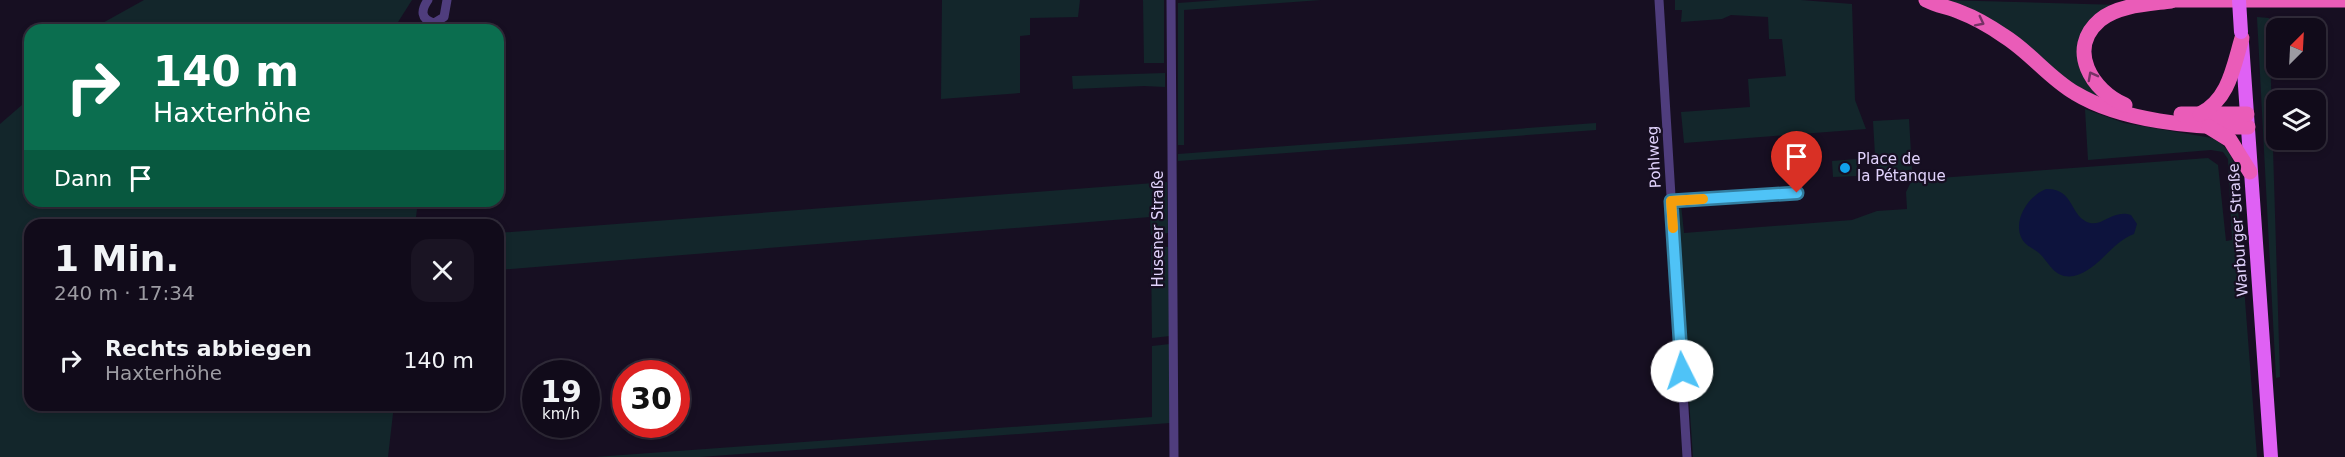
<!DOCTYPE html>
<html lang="de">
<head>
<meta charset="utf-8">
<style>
	:root { --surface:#110b1a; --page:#1a1423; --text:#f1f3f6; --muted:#9c9ba2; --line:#302b39 }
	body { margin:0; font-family:"DejaVu Sans",sans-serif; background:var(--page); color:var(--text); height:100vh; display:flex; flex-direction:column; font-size:22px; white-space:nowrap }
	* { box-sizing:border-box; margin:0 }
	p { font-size:20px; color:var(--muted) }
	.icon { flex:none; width:33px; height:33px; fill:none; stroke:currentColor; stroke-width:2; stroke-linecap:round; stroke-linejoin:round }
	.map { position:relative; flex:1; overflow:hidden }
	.sheet { position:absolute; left:24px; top:219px; width:480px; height:192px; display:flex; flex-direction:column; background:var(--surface); border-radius:18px; box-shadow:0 3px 9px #0003,0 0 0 2px var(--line) }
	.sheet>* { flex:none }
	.guide { position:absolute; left:24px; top:24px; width:480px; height:183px; border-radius:18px; box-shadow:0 3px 9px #0003,0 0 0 2px var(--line); background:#0b6e4f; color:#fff; overflow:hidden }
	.needle { width:39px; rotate:24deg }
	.fabs { position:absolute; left:2266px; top:18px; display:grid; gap:12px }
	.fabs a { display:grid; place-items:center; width:60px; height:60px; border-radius:12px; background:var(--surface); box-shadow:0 3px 9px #0003,0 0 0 2px var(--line); font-size:30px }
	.speed { position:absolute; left:522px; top:360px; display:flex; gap:12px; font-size:30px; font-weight:700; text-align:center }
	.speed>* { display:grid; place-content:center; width:78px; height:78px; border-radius:50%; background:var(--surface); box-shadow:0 3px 9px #0003,0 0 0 2px var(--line); line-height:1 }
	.speed small { font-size:15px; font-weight:400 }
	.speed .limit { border:9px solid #d22; background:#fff; color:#111 }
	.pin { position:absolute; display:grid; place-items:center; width:51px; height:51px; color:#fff; margin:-62px -26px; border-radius:50% 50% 50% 0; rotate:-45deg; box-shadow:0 0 6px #0007 }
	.pin .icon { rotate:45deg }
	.me { position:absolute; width:66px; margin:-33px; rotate:356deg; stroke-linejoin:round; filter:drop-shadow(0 0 4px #0008) }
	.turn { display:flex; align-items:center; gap:21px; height:126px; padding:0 30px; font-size:27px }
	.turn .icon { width:78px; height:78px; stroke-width:2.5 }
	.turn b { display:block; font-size:42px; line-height:51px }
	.then { display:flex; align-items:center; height:57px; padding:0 30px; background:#0003; gap:12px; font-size:22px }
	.round { display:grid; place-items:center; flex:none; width:63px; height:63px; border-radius:18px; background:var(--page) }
	.headline { display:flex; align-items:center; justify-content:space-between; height:102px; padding:0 30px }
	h1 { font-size:36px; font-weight:600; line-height:45px }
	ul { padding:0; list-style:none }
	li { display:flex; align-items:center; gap:18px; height:78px; padding:0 30px }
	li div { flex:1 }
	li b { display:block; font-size:22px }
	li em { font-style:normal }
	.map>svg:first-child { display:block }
	.green { fill:#13262b }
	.water { fill:#0d133d }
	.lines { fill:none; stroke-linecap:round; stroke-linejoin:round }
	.minor { stroke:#4f3d7d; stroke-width:9 }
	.primary { stroke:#df61f4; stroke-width:14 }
	.trunk { stroke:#ea5cb8; stroke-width:15 }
	.primary-bridge { stroke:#df61f4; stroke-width:14 }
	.oneway { stroke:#763266 }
	.route-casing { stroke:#337fa1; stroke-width:15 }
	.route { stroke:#4fc3f7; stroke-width:10 }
	.slow { stroke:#f59e0b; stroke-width:10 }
	.poi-dot { fill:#10a2eb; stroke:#170f22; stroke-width:2 }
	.labels { text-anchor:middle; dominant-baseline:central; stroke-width:4.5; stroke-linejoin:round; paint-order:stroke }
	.street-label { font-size:15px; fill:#e1d3fc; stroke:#170f22 }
	.poi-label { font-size:15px; fill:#e1d3fc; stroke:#170f22; text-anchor:start }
</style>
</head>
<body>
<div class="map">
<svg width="2345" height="457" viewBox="0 0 2345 457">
	<rect width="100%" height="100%" fill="#170f22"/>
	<!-- green -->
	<g class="green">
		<polygon points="144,0 412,0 393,30 90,30"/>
		<polygon points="942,0 1080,0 1078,17 1030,18 1030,35 1020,36 1020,93 941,99"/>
		<polygon points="1143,0 1164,0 1164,63 1144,63"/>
		<polygon points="1220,0 1321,0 1184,10 1184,145 1178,145 1178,3"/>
		<polygon points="1675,0 1801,0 1852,4 1855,100 1866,129 1684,143 1681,112 1750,107 1748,79 1786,76 1782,39 1769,39 1768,17 1731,15 1722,19 1681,22 1682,10 1675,10"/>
		<polygon points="1943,0 2120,5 2083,43 2107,100 2090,95"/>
		<polygon points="2257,17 2269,18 2280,377 2276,378"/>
		<polygon points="1165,73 1165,87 1144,86 1073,89 1072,76"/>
		<polygon points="30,98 30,201 418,201 415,225 30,225 30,405 394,405 388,457 0,457 0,124"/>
		<path d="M2085,109L2124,123L2212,138C2226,145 2232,154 2235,169L2257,457H1693L1676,210L1681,204L1684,233L1852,220L1877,211L1907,209L1906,192L1912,180L2208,158L2218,165L2226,241L2232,240L2228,159L2223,152L2211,150L2088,160Z"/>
		<polygon points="1909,119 1912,170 1876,172 1873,121"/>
		<polygon points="1596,123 1596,130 1178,161 1178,154"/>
		<polygon points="1857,159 1857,176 1833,177 1832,161"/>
		<polygon points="1167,182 1168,233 1151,235 1150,217 498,270 498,233"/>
		<polygon points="1151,245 1168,247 1170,336 1152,338"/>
		<polygon points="1170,344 1170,423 700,457 595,457 1152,417 1152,346"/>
	</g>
	<!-- water -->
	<path class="water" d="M2046,189C2075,188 2069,217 2090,223C2103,226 2114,209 2131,215L2137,224L2134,234C2111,242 2099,270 2074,276C2056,279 2051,266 2041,255C2035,248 2025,247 2021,237C2013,218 2030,195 2046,189Z"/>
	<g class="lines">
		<!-- minor -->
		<g class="minor">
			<path d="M428,0C421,10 420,19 434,23L444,17L447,0"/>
			<polyline points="1171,0 1174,457"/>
			<polyline points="1659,0 1687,457"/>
			<polyline points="1671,201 1797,193"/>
		</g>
		<!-- primary -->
		<polyline class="primary" points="2242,43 2271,457"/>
		<!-- trunk -->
		<g class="trunk">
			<path d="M1926,0C1937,6 1949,7 1960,12C1976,18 1991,27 2004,36C2030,52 2049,78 2075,93C2121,121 2195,128 2248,127"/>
			<polyline points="2163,0 2345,0"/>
			<path d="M2125,105C2092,91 2066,49 2100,20C2118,5 2149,4 2171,1"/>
			<polyline points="2181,114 2247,114"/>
			<path d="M2200,114C2229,99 2233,68 2242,38"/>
			<polyline points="2209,127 2230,140 2250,172"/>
		</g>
		<!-- primary-bridge -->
		<polyline class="primary-bridge" points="2239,0 2241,32"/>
	</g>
	<!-- one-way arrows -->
	<defs><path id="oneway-chevron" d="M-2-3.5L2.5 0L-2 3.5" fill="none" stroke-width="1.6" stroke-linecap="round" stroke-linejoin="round" transform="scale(1.5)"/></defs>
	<g class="oneway">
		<use href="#oneway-chevron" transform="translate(1980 22) rotate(27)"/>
		<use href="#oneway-chevron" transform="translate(2092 76) rotate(-118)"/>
	</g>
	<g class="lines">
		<!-- route casing -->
		<g class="route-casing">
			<polyline id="route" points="1682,371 1671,201 1797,193"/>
		</g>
		<!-- route -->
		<use href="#route" class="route"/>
		<!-- slow -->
		<polyline class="slow" points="1673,228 1671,201 1703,199"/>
	</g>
	<!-- markers -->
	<circle class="poi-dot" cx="1845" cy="168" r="6"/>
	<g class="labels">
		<!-- street labels -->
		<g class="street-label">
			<text transform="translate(1654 157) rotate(-93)">Pohlweg</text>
			<text transform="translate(1158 229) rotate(-90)">Husener Straße</text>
			<text transform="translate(2238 230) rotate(-94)">Warburger Straße</text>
		</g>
		<!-- poi labels -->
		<g class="poi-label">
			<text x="1857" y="159">Place de<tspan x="1857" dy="17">la Pétanque</tspan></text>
		</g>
	</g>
</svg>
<div class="fabs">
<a><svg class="needle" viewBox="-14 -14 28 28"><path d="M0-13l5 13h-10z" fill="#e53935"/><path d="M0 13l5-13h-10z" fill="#9c9ba2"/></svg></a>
<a><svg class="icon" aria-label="layers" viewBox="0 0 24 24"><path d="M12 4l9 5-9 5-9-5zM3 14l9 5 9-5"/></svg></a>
</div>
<div class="speed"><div>19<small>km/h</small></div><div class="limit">30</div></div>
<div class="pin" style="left:1797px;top:193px;background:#d93025"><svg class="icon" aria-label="arrive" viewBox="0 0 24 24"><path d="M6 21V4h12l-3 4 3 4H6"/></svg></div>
<svg class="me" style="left:1682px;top:371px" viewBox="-20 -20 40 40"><circle r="19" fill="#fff"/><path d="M0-13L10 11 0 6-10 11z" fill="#4fc3f7"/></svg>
<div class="guide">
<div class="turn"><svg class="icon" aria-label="right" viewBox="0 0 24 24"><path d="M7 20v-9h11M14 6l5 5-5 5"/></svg><div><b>140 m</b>Haxterhöhe</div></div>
<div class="then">Dann<svg class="icon" aria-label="arrive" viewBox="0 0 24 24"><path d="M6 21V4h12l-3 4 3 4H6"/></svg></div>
</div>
<section class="sheet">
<div class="headline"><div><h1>1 Min.</h1><p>240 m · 17:34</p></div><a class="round"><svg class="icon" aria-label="close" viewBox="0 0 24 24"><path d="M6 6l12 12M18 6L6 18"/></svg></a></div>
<ul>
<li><svg class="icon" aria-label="right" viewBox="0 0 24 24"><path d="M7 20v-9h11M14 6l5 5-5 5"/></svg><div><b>Rechts abbiegen</b><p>Haxterhöhe</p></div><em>140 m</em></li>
</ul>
</section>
</div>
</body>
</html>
